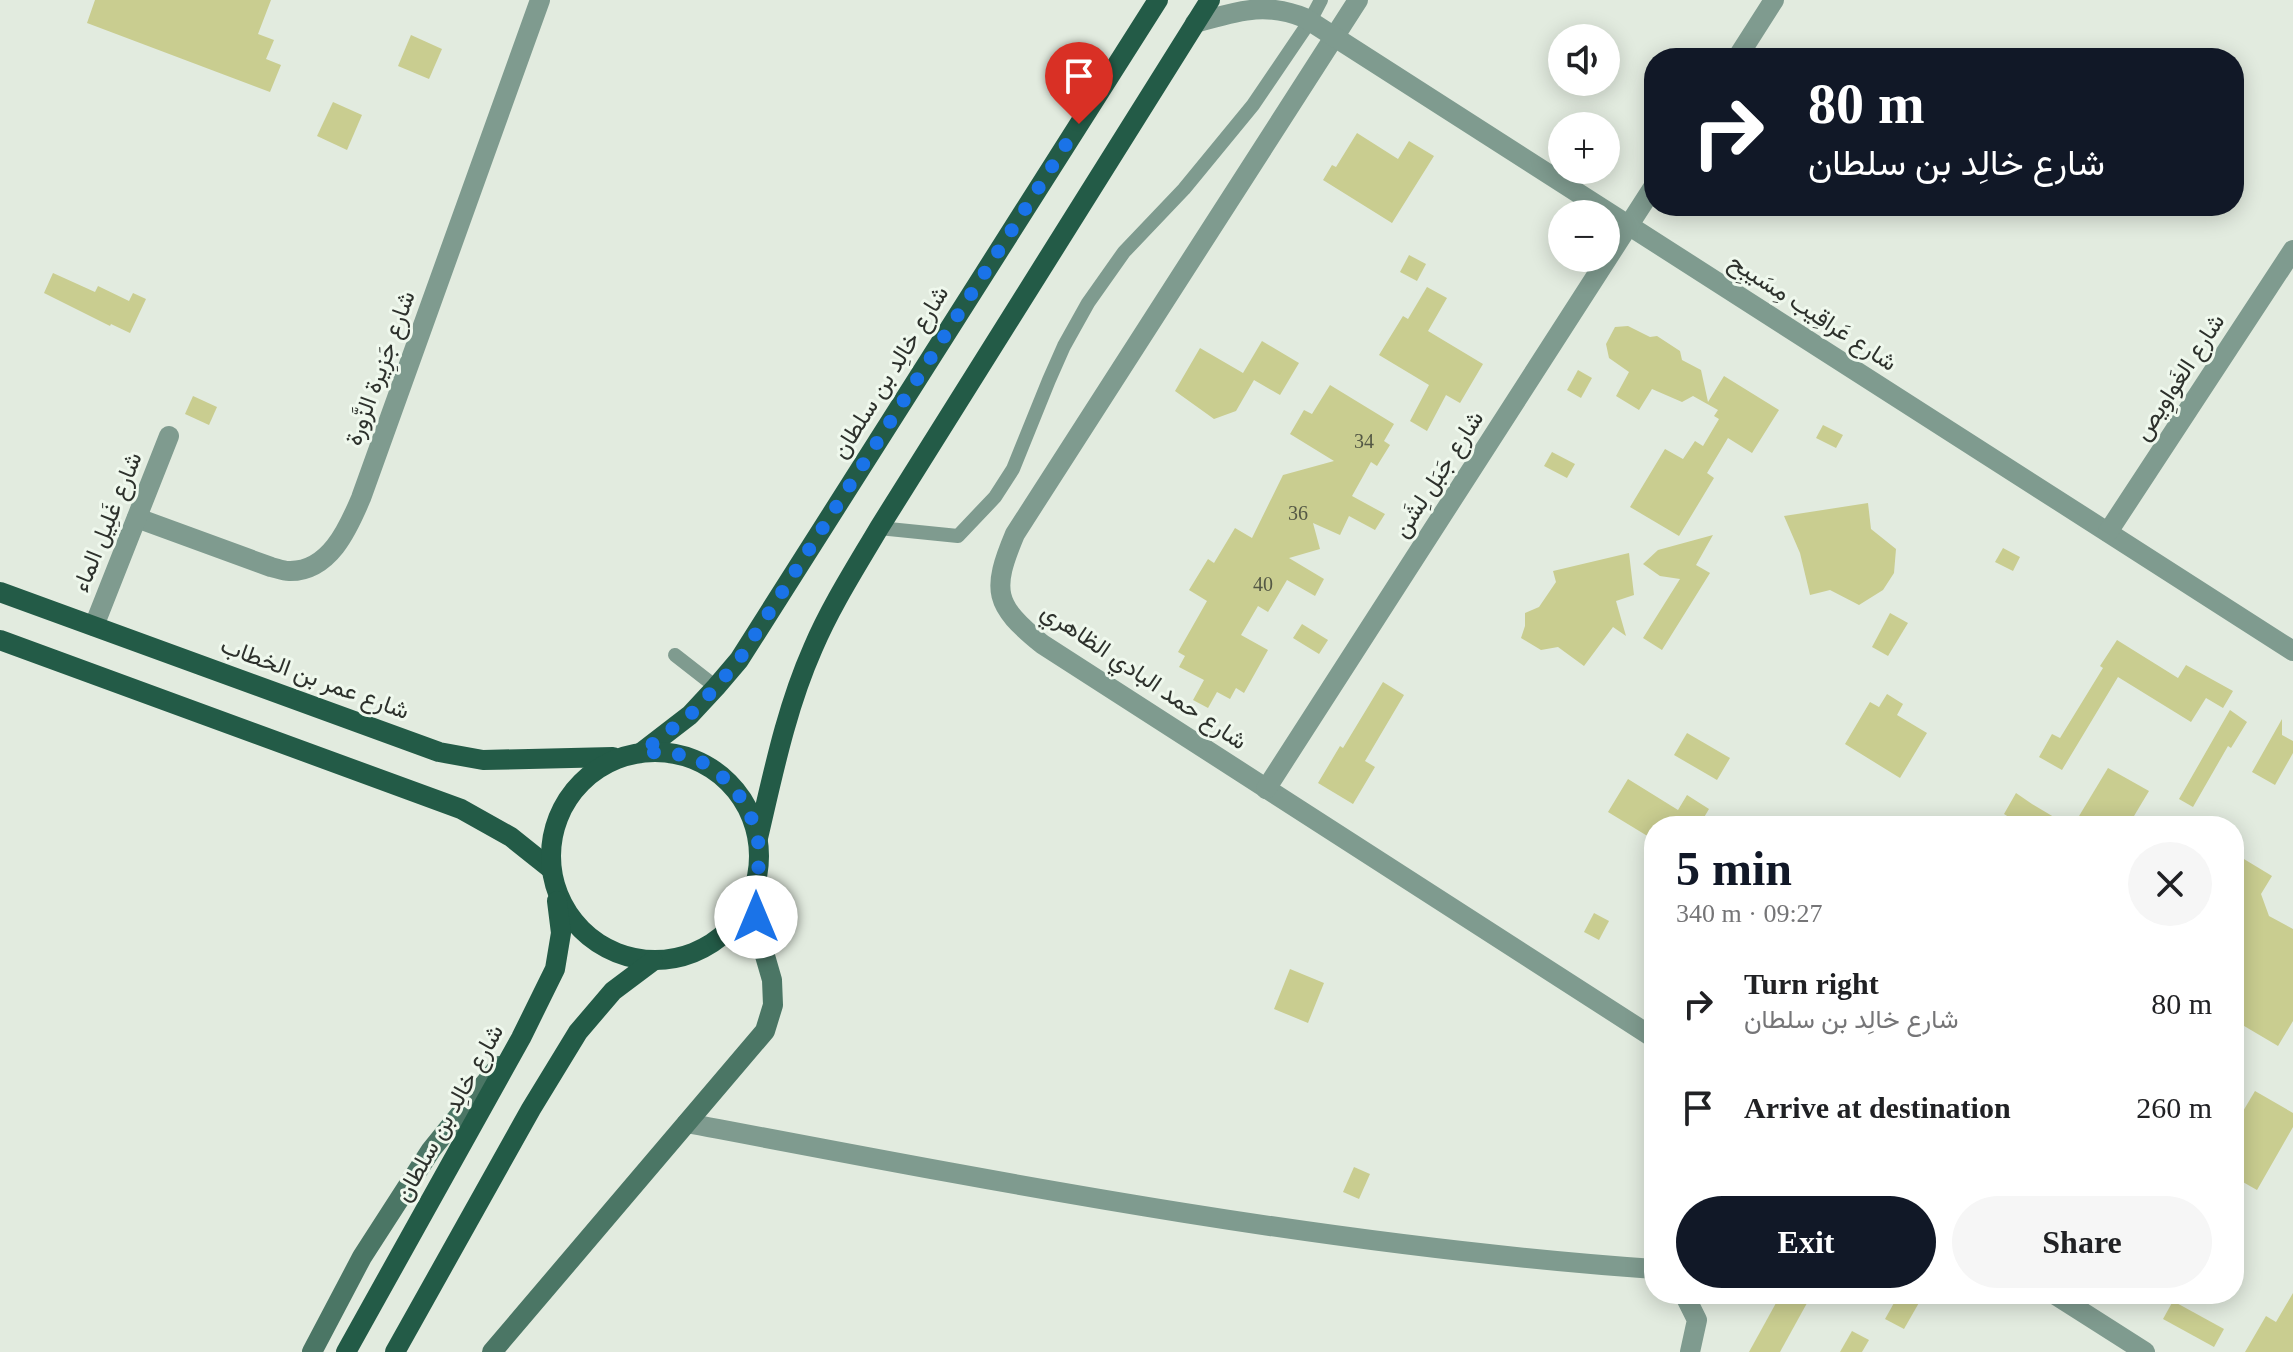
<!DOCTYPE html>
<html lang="en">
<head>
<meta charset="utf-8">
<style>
	:root { --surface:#fff; --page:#f6f6f6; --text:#202124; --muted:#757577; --accent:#111827 }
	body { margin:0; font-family:"Times New Roman",Vazirmatn,serif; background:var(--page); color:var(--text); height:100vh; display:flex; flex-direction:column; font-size:30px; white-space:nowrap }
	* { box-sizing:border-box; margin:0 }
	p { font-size:26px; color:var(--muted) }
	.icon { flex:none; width:44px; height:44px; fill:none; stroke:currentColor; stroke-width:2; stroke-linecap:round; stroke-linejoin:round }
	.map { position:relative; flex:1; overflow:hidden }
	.details { position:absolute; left:1644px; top:816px; width:600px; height:488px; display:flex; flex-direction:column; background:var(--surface); border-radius:32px; box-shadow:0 4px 20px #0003 }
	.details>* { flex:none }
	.top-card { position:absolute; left:1644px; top:48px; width:600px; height:168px; border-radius:32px; box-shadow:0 4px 20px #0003; background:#111827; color:#fff; overflow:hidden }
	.controls { position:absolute; left:1548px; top:24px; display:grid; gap:16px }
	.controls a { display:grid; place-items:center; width:72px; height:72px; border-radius:50%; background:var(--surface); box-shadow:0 4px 20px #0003; font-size:40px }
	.pin { position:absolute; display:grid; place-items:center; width:68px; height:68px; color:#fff; margin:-82px -34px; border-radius:50% 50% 50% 0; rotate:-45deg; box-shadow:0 0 8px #0007 }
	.pin .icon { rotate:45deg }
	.me { position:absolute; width:88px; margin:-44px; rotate:0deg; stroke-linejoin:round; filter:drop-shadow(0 0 6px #0008) }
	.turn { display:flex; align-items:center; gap:28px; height:168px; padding:0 32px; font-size:36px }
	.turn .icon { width:104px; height:104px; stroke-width:2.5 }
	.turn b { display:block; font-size:56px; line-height:68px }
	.round { display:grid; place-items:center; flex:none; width:84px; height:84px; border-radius:42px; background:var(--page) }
	.headline { display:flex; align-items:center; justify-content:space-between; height:136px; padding:0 32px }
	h1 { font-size:48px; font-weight:800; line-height:60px; color:var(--accent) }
	.button { display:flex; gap:16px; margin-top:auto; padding:16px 32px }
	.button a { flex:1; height:92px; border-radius:48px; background:var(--accent); color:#fff; font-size:32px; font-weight:800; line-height:92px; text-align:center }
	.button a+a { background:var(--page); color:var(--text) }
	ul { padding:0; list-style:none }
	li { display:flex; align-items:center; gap:24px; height:104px; padding:0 32px }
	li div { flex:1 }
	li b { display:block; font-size:30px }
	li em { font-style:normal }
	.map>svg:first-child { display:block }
	.building { fill:#c9cd90 }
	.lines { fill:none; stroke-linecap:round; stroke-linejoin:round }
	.pedestrian { stroke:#7f9b8f; stroke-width:14 }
	.minor { stroke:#7f9b8f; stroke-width:20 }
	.secondary { stroke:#4b7665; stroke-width:20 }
	.primary { stroke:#235b47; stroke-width:20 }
	.route { stroke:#1a73e8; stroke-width:14; stroke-dasharray:0 25.2 }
	.labels { text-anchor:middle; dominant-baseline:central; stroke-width:6; stroke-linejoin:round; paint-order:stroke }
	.number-label { font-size:20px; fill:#545845 }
	.street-label { font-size:24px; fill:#2d312c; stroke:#eff8ed }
</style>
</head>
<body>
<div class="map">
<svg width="2293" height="1352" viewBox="0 0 2293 1352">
	<rect width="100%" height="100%" fill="#e2ebdf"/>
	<!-- building -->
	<g class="building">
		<polygon points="95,0 271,0 258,34 274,40 266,59 281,65 270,92 87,23"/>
		<polygon points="411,35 442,49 429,79 398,66"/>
		<polygon points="333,102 362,115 347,150 317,136"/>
		<polygon points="1357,133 1398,159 1409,141 1434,156 1392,223 1323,180 1332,165 1336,167"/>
		<polygon points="1409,255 1426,264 1417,281 1400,272"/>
		<polygon points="53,273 95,292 98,286 129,301 133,293 146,299 130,333 111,324 110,326 44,293"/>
		<polygon points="1427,287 1447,298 1428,331 1483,364 1460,403 1446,395 1427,431 1410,421 1429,385 1379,355 1403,316 1408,319"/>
		<polygon points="1628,326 1650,337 1657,336 1680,351 1682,360 1701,370 1708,402 1724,376 1779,410 1752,453 1728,438 1707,473 1714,478 1679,536 1630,507 1665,449 1683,459 1695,441 1703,446 1719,419 1714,416 1718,410 1693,396 1682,402 1652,389 1639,410 1616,396 1629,372 1609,358 1606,344 1615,327"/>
		<polygon points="1262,341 1299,363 1280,395 1254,380 1236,411 1214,419 1175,391 1200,348 1243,373"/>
		<polygon points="1578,370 1592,378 1581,398 1567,390"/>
		<polygon points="1330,385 1394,424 1384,441 1390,445 1377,466 1371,462 1352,496 1385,514 1375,530 1349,516 1340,535 1313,523 1320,549 1289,558 1324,579 1315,596 1287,580 1268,612 1258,606 1241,635 1268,650 1244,693 1236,688 1230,699 1217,692 1208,708 1193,700 1204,680 1179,667 1185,656 1178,652 1207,601 1189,590 1208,559 1214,563 1235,528 1252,538 1283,475 1334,461 1290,434 1304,410 1312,414"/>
		<polygon points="193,396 217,407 209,425 185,414"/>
		<polygon points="1823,425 1843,435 1836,448 1816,438"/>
		<polygon points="1552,452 1575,464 1567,478 1544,466"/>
		<polygon points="1868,503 1871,529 1896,549 1894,573 1883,590 1859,605 1830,590 1810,595 1800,553 1784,516"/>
		<polygon points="1713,535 1696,565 1710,573 1662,650 1643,638 1680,579 1660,576 1643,564 1658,550"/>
		<polygon points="2003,548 2020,557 2013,571 1995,562"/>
		<polygon points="1629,553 1634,595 1616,601 1626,636 1613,627 1584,666 1558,647 1541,650 1521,638 1525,626 1525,613 1539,607 1556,582 1553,571"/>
		<polygon points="1890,613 1908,623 1888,656 1872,647"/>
		<polygon points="1302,624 1328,640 1319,654 1293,638"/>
		<polygon points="2117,640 2178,678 2186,665 2233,691 2223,708 2206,698 2191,722 2118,677 2062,770 2039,757 2052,734 2060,738 2103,668 2100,666"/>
		<polygon points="1383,682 1404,695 1365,761 1375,767 1353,804 1318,783 1340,746 1343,748"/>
		<polygon points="1887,694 1903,704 1897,715 1927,733 1900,778 1845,744 1870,702 1879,707"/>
		<polygon points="2230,710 2247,722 2231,748 2228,746 2193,807 2179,799"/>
		<polygon points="2282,719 2282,735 2293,741 2293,753 2275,785 2252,772"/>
		<polygon points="1687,733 1730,758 1717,780 1674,755"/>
		<polygon points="2108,768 2149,791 2128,826 2073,826"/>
		<polygon points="1628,779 1678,810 1687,795 1709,809 1700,824 1704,826 1654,826 1654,840 1608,812"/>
		<polygon points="2016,793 2032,804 2069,826 2023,826 2004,814"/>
		<polygon points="2234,853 2272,876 2261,894 2269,916 2293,929 2293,1021 2278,1046 2234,1020"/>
		<polygon points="1594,913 1609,921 1599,940 1584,932"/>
		<polygon points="1290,969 1324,983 1308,1023 1274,1009"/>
		<polygon points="2255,1091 2293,1113 2293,1127 2257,1190 2234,1177 2234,1146 2244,1128 2236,1123"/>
		<polygon points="1354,1167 1370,1174 1359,1199 1343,1192"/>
		<polygon points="2293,1293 2293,1352 2245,1352 2266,1316 2276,1322"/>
		<polygon points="1781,1294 1812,1294 1780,1352 1749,1352"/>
		<polygon points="1899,1294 1924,1294 1904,1329 1885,1319"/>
		<polygon points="2173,1301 2224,1329 2214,1347 2163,1319"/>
		<polygon points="1852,1331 1869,1340 1862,1352 1840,1352"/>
	</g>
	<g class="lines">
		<!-- pedestrian -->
		<g class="pedestrian">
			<polyline points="879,528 958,536 995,497 1013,469 1049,380 1064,346 1088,303 1124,252 1184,189 1253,105 1310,21 1321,0"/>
			<polyline points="675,655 716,687"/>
		</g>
		<!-- minor -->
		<g class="minor">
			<path d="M1358,0L1015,534C991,591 994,605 1042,644L1654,1038"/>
			<path d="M1195,23C1236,12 1264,1 1305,18L2293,651"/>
			<polyline points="1737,58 1774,0"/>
			<path d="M137,518L271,567C276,568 283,571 289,571C329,572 348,529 361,498L540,0"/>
			<polyline points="2108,532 2293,250"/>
			<polyline points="94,626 169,436"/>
			<polyline points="1266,789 1654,186"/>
			<path d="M687,1123C1008,1184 1327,1246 1654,1269"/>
			<polyline points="1684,1294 1697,1320 1690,1352"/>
			<polyline points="2054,1294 2145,1352"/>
		</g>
		<!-- secondary -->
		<g class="secondary">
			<polyline points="312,1352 362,1257 431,1150 499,1066"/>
			<polyline points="492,1352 765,1031 773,1005 772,980 759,935 753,891"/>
		</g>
		<!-- primary -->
		<g class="primary">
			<polyline points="0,592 439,752 483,760 613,757"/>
			<polyline points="0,640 461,809 511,837 551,869"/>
			<polyline points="642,752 690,715 716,687 739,660 1158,0"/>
			<circle cx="655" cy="856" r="104"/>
			<path d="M758,838C773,774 786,709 813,648C831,606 856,567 879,528L1210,0"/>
			<polyline points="346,1352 521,1038 555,969 561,933 557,901"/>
			<polyline points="395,1352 531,1109 578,1032 613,991 653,961"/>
		</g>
	</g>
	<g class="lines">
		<!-- route -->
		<polyline class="route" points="756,917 753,891 759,865 758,838 748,808 729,782 704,763 674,753 642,752 690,715 716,687 739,660 1079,124"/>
	</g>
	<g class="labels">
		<!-- number labels -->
		<g class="number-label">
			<text x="1364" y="441">34</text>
			<text x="1298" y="513">36</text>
			<text x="1263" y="584">40</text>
		</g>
		<!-- street labels -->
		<g class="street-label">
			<text transform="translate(1813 312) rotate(33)">شارع عَراقِيب مِسَيبِح</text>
			<text transform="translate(380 368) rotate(-70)">شارع جَزِيرة الزَّورة</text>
			<text transform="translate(890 372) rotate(-58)">شارع خالِد بن سلطان</text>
			<text transform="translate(2179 377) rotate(-57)">شارع الغَواوِيص</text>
			<text transform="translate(1438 474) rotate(-57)">شارع جَبَل لِشَن</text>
			<text transform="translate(107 522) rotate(-68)">شارع غَلِيل الماء</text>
			<text transform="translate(1144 676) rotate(34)">شارع حمد البادي الظاهري</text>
			<text transform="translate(315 678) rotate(20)">شارع عمر بن الخطاب</text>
			<text transform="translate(449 1113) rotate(-61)">شارع خالِد بن سلطان</text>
		</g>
	</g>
</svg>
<div class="controls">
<a><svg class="icon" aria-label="sound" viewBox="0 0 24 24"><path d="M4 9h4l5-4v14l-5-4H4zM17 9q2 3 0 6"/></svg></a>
<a>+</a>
<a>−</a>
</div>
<div class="pin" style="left:1079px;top:124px;background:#d93025"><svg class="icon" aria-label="arrive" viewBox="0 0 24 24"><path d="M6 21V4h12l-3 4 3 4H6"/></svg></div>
<svg class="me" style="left:756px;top:917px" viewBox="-20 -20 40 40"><circle r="19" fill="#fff"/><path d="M0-13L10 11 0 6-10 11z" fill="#1a73e8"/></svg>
<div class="top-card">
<div class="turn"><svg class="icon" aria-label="right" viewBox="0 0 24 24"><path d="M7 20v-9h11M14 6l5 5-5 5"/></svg><div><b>80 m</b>شارع خالِد بن سلطان</div></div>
</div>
<section class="details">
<div class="headline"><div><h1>5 min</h1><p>340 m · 09:27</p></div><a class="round"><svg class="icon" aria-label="close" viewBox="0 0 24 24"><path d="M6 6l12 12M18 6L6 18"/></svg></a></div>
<ul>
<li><svg class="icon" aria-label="right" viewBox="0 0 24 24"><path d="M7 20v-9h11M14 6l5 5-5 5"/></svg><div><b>Turn right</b><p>شارع خالِد بن سلطان</p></div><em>80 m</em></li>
<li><svg class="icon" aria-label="arrive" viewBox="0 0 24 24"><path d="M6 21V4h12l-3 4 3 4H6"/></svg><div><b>Arrive at destination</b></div><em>260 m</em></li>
</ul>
<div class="button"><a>Exit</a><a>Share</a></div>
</section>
</div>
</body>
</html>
